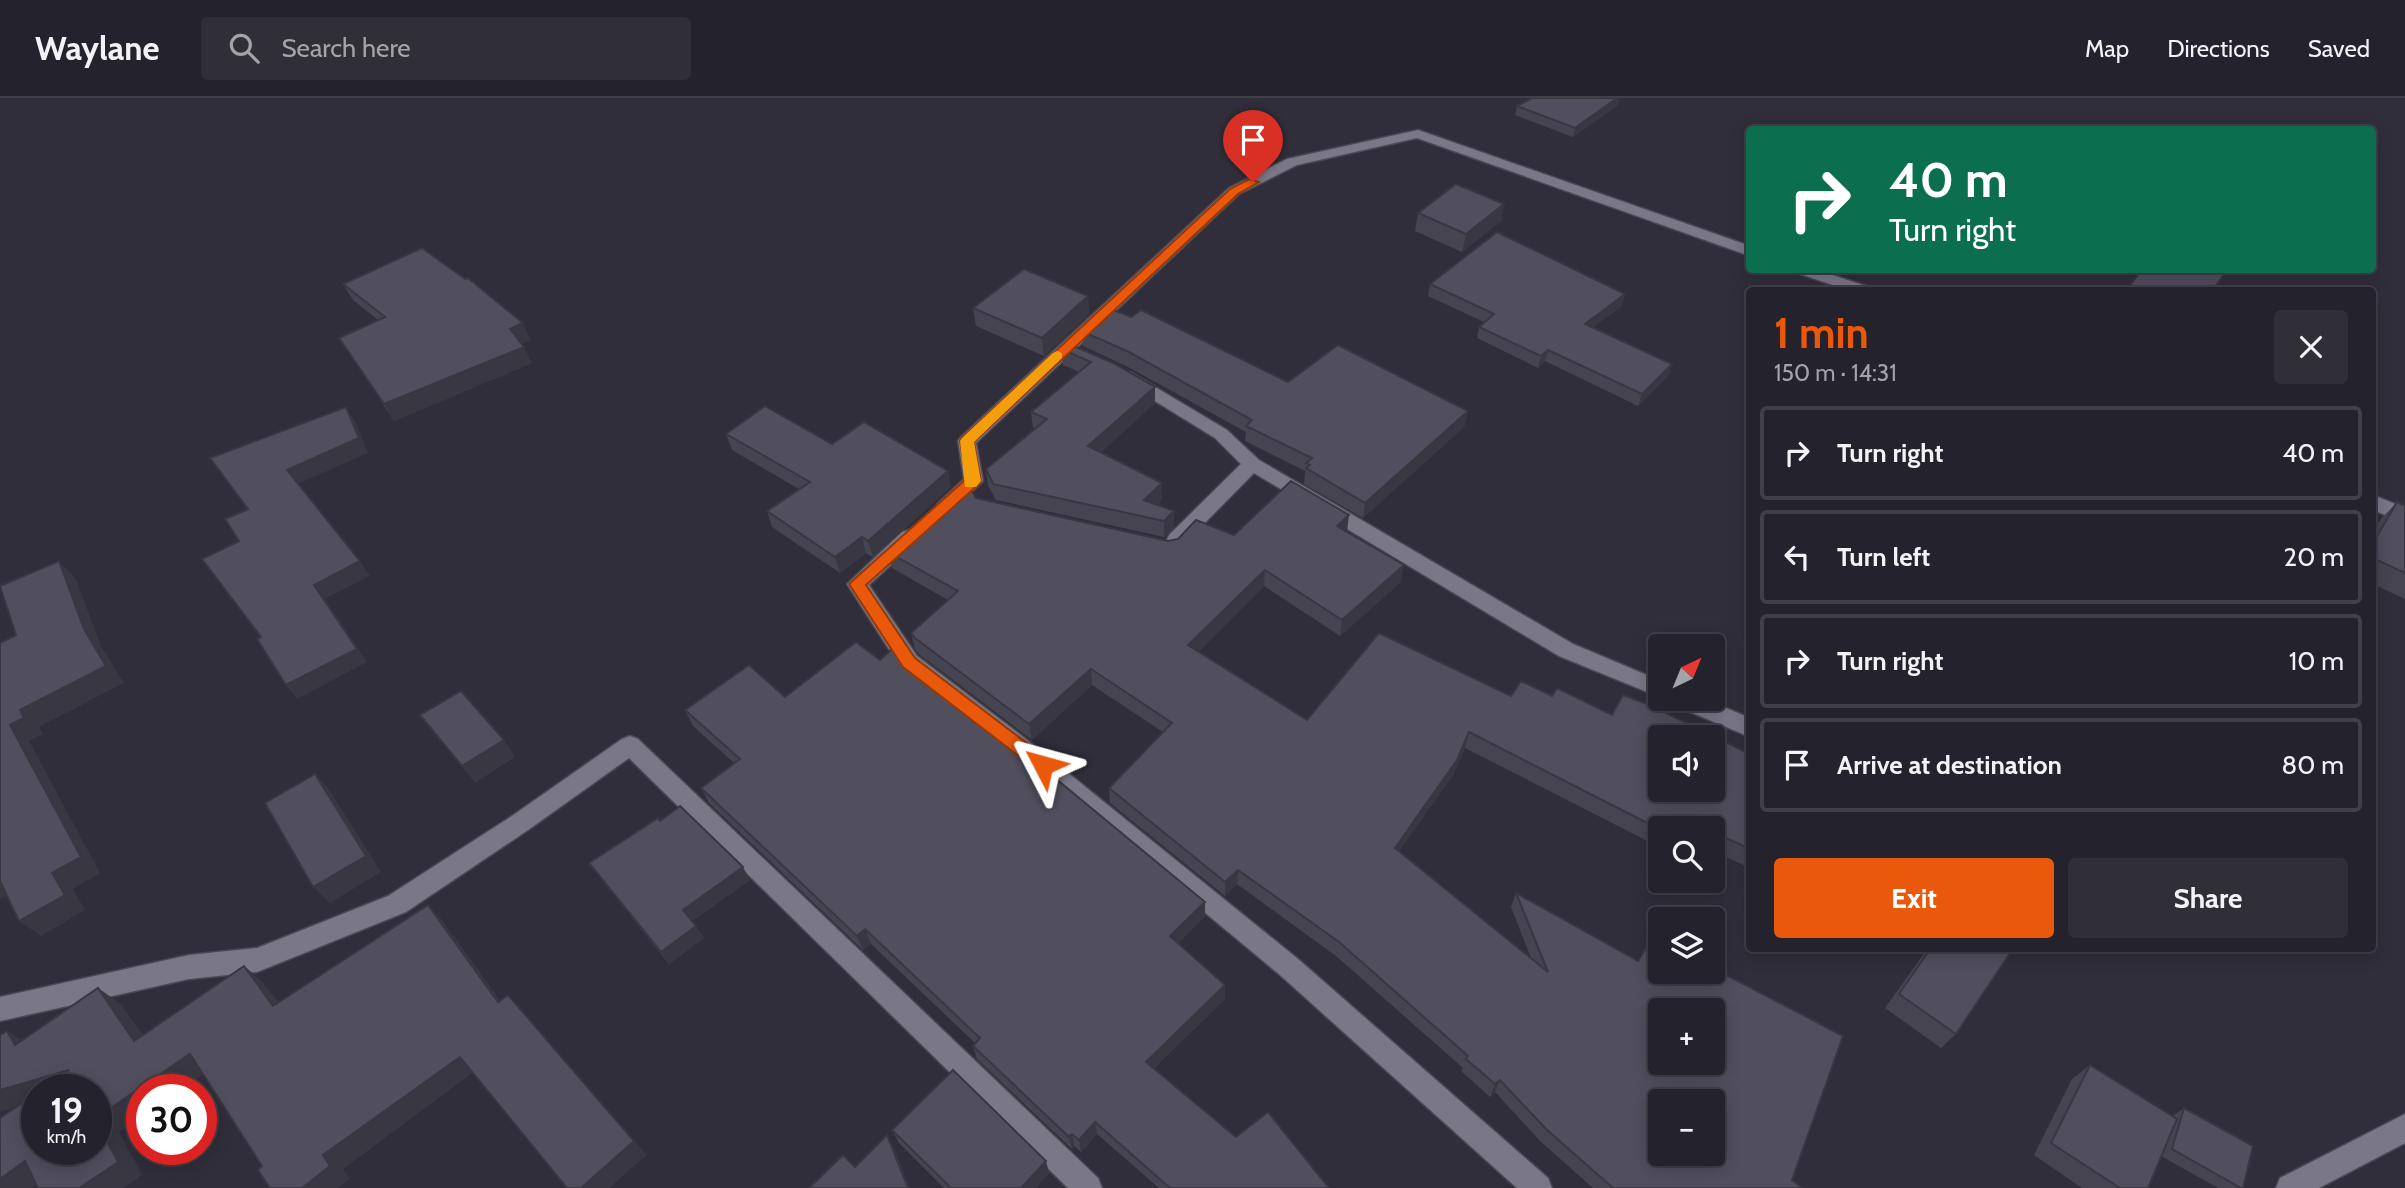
<!DOCTYPE html>
<html lang="en">
<head>
<meta charset="utf-8">
<style>
	:root { --surface:#24222c; --page:#302f38; --text:#f1f3f6; --muted:#a3a4a9; --line:#413f48; --accent:#ea580c }
	body { margin:0; font-family:Cabin,sans-serif; background:var(--page); color:var(--text); height:100vh; display:flex; flex-direction:column; font-size:26px; white-space:nowrap }
	* { box-sizing:border-box; margin:0 }
	p { font-size:23px; color:var(--muted) }
	.icon { flex:none; width:38px; height:38px; fill:none; stroke:currentColor; stroke-width:2; stroke-linecap:round; stroke-linejoin:round }
	.map { position:relative; flex:1; overflow:hidden }
	.sheet { position:absolute; left:1746px; top:189px; width:630px; height:665px; display:flex; flex-direction:column; background:var(--surface); border-radius:7px; box-shadow:0 4px 18px #0003,0 0 0 2px var(--line) }
	.sheet>* { flex:none }
	.top-card { position:absolute; left:1746px; top:28px; width:630px; height:147px; border-radius:7px; box-shadow:0 4px 18px #0003,0 0 0 2px var(--line); background:#0b6e4f; color:#fff; overflow:hidden }
	.needle { width:46px; rotate:43deg }
	.buttons { position:absolute; left:1648px; top:536px; display:grid; gap:14px }
	.buttons a { display:grid; place-items:center; width:77px; height:77px; border-radius:7px; background:var(--surface); box-shadow:0 4px 18px #0003,0 0 0 2px var(--line); font-size:35px }
	.speed { position:absolute; left:21px; top:976px; display:flex; gap:14px; font-size:35px; font-weight:700; text-align:center }
	.speed>* { display:grid; place-content:center; width:91px; height:91px; border-radius:50%; background:var(--surface); box-shadow:0 4px 18px #0003,0 0 0 2px var(--line); line-height:1 }
	.speed small { font-size:18px; font-weight:400 }
	.speed .limit { border:10px solid #d22; background:#fff; color:#111 }
	.pin { position:absolute; display:grid; place-items:center; width:60px; height:60px; color:#fff; margin:-72px -30px; border-radius:50% 50% 50% 0; rotate:-45deg; box-shadow:0 0 7px #0007 }
	.pin .icon { rotate:45deg }
	.me { position:absolute; width:77px; margin:-38px; rotate:309deg; stroke-linejoin:round; filter:drop-shadow(0 0 5px #0008) }
	.turn { display:flex; align-items:center; gap:24px; height:147px; padding:0 28px; font-size:32px }
	.turn .icon { width:91px; height:91px; stroke-width:2.5 }
	.turn b { display:block; font-size:49px; line-height:60px }
	.round { display:grid; place-items:center; flex:none; width:74px; height:74px; border-radius:7px; background:var(--page) }
	.head { display:flex; align-items:center; justify-content:space-between; height:119px; padding:0 28px }
	h1 { font-size:42px; font-weight:800; line-height:52px; color:var(--accent) }
	.button { display:flex; gap:14px; margin-top:auto; padding:14px 28px }
	.button a { flex:1; height:80px; border-radius:7px; background:var(--accent); color:#fff; font-size:28px; font-weight:800; line-height:80px; text-align:center }
	.button a+a { background:var(--page); color:var(--text) }
	ul { padding:0; list-style:none }
	li { display:flex; align-items:center; gap:21px; height:94px; margin:0 14px 10px; padding:0 14px; border:4px solid var(--line); border-radius:7px }
	li div { flex:1 }
	li b { display:block; font-size:26px }
	li em { font-style:normal }
	header { display:flex; align-items:center; gap:42px; box-sizing:border-box; height:98px; padding:0 35px; background:var(--surface); border-bottom:2px solid var(--line) }
	header strong { font-size:33px }
	nav { display:flex; gap:38px; margin-inline-start:auto; font-size:24px }
	.search { width:490px; height:63px; background:var(--page); display:flex; align-items:center; gap:18px; box-sizing:border-box; padding:0 24px; border-radius:7px; color:var(--muted); font-size:26px }
	.map>svg:first-child { display:block }
	.lines { fill:none; stroke-linecap:round; stroke-linejoin:round }
	.minor-casing { stroke:#4a4953; stroke-width:3 }
	.minor { fill:#7a7887; fill-rule:evenodd }
	.wall { fill:#464450 }
	.shaded-wall { fill:#393741 }
	.building { fill:#514f5d; stroke:#393741; stroke-width:2; fill-rule:evenodd }
	.route { fill:#ea580c; stroke:#983908; stroke-width:2 }
	.slow { fill:#f59e0b }
</style>
</head>
<body>
<header>
<strong>Waylane</strong>
<div class="search"><svg class="icon" aria-label="search" viewBox="0 0 24 24"><circle cx="10" cy="10" r="6"/><path d="M15 15l6 6"/></svg>Search here</div>
<nav><a>Map</a><a>Directions</a><a>Saved</a></nav>
</header>
<div class="map">
<svg width="2405" height="1090" viewBox="0 0 2405 1090">
	<rect width="100%" height="100%" fill="#302e3a"/>
	<g class="lines">
		<!-- minor casing -->
		<g class="minor-casing">
			<g id="minor">
				<polygon points="1418,32 1750,148 1750,158 1417,40 1297,67 1239,96 976,345 983,383 954,411 940,411 937,406 964,381 958,343 961,339 1229,90 1287,61"/>
				<polygon points="1795,172 1817,172 1869,189 1871,192 1848,192 1797,175"/>
				<polygon points="1130,274 1227,332 1259,362 1573,546 1661,583 1662,600 1559,558 1254,375 1184,446 1170,446 1167,441 1170,436 1241,366 1215,340 1124,284 1121,280 1124,276"/>
				<polygon points="2373,397 2405,410 2405,425 2373,412"/>
				<polygon points="909,432 916,434 919,439 916,444 869,487 917,558 1030,644 1298,861 1548,1080 1552,1090 1517,1090 1280,877 1014,656 901,570 847,486 902,434"/>
				<polygon points="1668,600 1702,600 1750,620 1750,639 1671,606"/>
				<polygon points="630,638 638,641 1098,1080 1102,1090 1068,1090 629,660 528,732 406,814 257,874 189,881 0,923 0,899 189,857 257,850 388,798 512,718 622,641"/>
				<polygon points="2405,1016 2405,1045 2319,1090 2276,1090 2280,1080"/>
			</g>
		</g>
		<!-- minor -->
		<use href="#minor" class="minor"/>
	</g>
	<!-- wall -->
	<g class="wall">
		<polygon points="1618,7 1573,39 1515,17 1517,8"/>
		<polygon points="1504,106 1501,123 1462,154 1415,133 1418,115"/>
		<polygon points="2142,172 2213,192 2127,192"/>
		<polygon points="343,186 531,242 521,246 532,265 394,323 339,240 378,222 353,202"/>
		<polygon points="1430,186 1622,208 1593,229 1672,266 1668,278 1638,308 1545,263 1538,270 1477,240 1479,229 1484,224 1428,198"/>
		<polygon points="1088,198 1089,216 1044,258 976,228 973,210"/>
		<polygon points="1081,233 1288,284 1468,313 1465,328 1363,420 1304,386 1305,373 1245,343 1246,334 1128,269 1083,248"/>
		<polygon points="1061,251 1155,289 1155,305 1101,354 1162,385 1162,401 1157,407 1174,413 1174,429 1164,439 996,402 988,388 986,371 1035,331 1033,330 1031,314 1079,274 1063,267"/>
		<polygon points="726,336 832,346 951,389 873,459 866,455 840,475 772,429 767,413 799,391 732,352"/>
		<polygon points="976,400 1168,443 1234,437 1347,433 1401,484 1340,538 1264,488 1198,554 1307,622 1511,598 1552,598 1612,617 1750,656 1750,770 1713,753 1713,730 1661,730 1661,750 1465,650 1453,677 1399,753 1531,860 1511,809 1516,795 1792,1082 1802,1090 1593,1090 1540,1043 1495,994 1490,999 1461,973 1463,970 1336,858 1237,786 1225,798 1110,705 1109,690 1163,634 1092,587 1032,642 919,556 915,551 911,535 948,502 892,470 888,454"/>
		<polygon points="2397,404 2405,408 2405,501 2373,486 2373,433 2380,422"/>
		<polygon points="785,599 1205,804 1205,818 1178,845 1225,887 1225,901 1154,970 1236,1039 1329,1090 1159,1090 1097,1036 1081,1054 1074,1048 1072,1051 977,961 973,948 975,945 871,846 863,852 709,705 701,690 734,665 693,628 685,612"/>
		<polygon points="660,723 750,782 692,823 704,840 669,866 598,777 589,765"/>
		<polygon points="1928,850 2003,850 1956,936 1941,950 1885,910"/>
		<polygon points="2090,967 2173,1018 2174,1017 2184,1010 2243,1090 2218,1090 2161,1058 2148,1090 2082,1090 2034,1057 2072,981"/>
		<polygon points="892,1032 1049,1075 1036,1090 944,1090 899,1045"/>
	</g>
	<!-- shaded-wall -->
	<g class="shaded-wall">
		<polygon points="1617,0 1620,0 1618,7 1573,39 1575,30"/>
		<polygon points="1504,106 1501,123 1462,154 1466,136"/>
		<polygon points="1625,196 1622,208 1582,237 1585,226"/>
		<polygon points="1088,198 1089,216 1044,258 1042,240"/>
		<polygon points="523,225 531,242 518,247 510,231"/>
		<polygon points="524,249 532,265 394,323 384,306"/>
		<polygon points="1548,252 1545,263 1538,270 1541,258"/>
		<polygon points="1672,266 1668,278 1638,308 1642,296"/>
		<polygon points="1155,289 1155,305 1090,364 1088,348"/>
		<polygon points="346,309 355,323 368,355 298,386 287,372"/>
		<polygon points="1468,313 1465,328 1363,420 1365,405"/>
		<polygon points="948,373 951,389 873,459 868,443"/>
		<polygon points="1162,385 1162,401 1145,418 1144,402"/>
		<polygon points="1174,413 1174,429 1164,439 1164,423"/>
		<polygon points="1349,417 1347,434 1337,428"/>
		<polygon points="862,439 866,455 840,475 835,459"/>
		<polygon points="59,463 76,481 101,548 124,585 39,629 43,636 29,643 100,775 73,791 85,812 41,838 19,823 52,775 10,627 84,531"/>
		<polygon points="360,463 370,478 325,501 367,564 297,601 286,587 314,487"/>
		<polygon points="1404,467 1401,484 1340,538 1342,522"/>
		<polygon points="1265,472 1264,488 1189,563 1188,547"/>
		<polygon points="1091,571 1092,587 1032,642 1029,626"/>
		<polygon points="1469,634 1465,650 1453,677 1391,764 1395,750"/>
		<polygon points="504,642 515,659 475,685 462,668"/>
		<polygon points="315,676 330,693 381,774 330,805 313,789"/>
		<polygon points="743,769 750,782 690,824 683,812"/>
		<polygon points="1238,772 1237,786 1225,798 1225,784"/>
		<polygon points="0,778 18,791 0,801"/>
		<polygon points="1205,804 1205,818 1171,852 1170,838"/>
		<polygon points="428,807 443,823 513,920 498,904"/>
		<polygon points="696,828 704,840 669,866 661,854"/>
		<polygon points="865,831 871,846 863,852 857,838"/>
		<polygon points="244,868 263,884 292,923 273,908"/>
		<polygon points="1225,887 1225,901 1147,976 1146,964"/>
		<polygon points="98,890 121,906 157,958 134,943"/>
		<polygon points="508,897 647,1057 609,1090 581,1090"/>
		<polygon points="7,933 32,948 15,947"/>
		<polygon points="190,956 211,971 180,992 142,992 142,1019 119,1034 142,1077 123,1090 79,1090 96,1020"/>
		<polygon points="460,959 475,973 343,1071 350,1081 338,1090 302,1090 323,1057"/>
		<polygon points="69,972 74,992 37,992 37,1003 0,1014 0,992"/>
		<polygon points="1500,982 1495,994 1490,999 1495,986"/>
		<polygon points="1095,1024 1097,1036 1081,1054 1079,1042"/>
		<polygon points="1072,1036 1074,1048 1072,1051 1069,1039"/>
		<polygon points="887,1037 894,1050 910,1090 908,1090"/>
		<polygon points="25,1063 51,1076 32,1090 0,1090 0,1081"/>
		<polygon points="1046,1063 1049,1075 1036,1090 1021,1090"/>
	</g>
	<!-- building -->
	<g class="building">
		<polygon points="1532,0 1617,0 1575,30 1517,8"/>
		<polygon points="1456,86 1504,106 1466,136 1418,115"/>
		<polygon points="1497,134 1625,196 1585,226 1672,266 1642,296 1548,252 1541,258 1479,229 1494,216 1430,186"/>
		<polygon points="422,150 465,181 468,180 523,225 510,231 524,249 384,306 339,240 385,219 343,186"/>
		<polygon points="1024,171 1088,198 1042,240 973,210"/>
		<polygon points="2142,172 2222,172 2226,173 2213,192 2138,192 2129,189"/>
		<polygon points="1107,209 1131,219 1141,212 1288,284 1338,247 1468,313 1365,405 1306,370 1310,367 1306,365 1312,360 1246,328 1252,322 1127,253 1081,233"/>
		<polygon points="1067,245 1113,265 1155,289 1088,348 1162,385 1144,402 1174,413 1164,423 993,386 986,371 1047,321 1031,314 1091,264 1061,251"/>
		<polygon points="765,308 832,346 864,324 948,373 868,443 862,439 835,459 767,413 810,384 726,336"/>
		<polygon points="346,309 359,340 287,372 360,463 314,487 357,551 286,587 257,541 261,539 202,461 239,443 225,421 248,411 210,360"/>
		<path d="M1291,383L1349,417L1337,428L1404,467L1342,522L1265,472L1188,547L1307,622L1379,535L1511,598L1521,583L1552,598L1557,590L1612,617L1623,597L1650,607L1750,656V751L1713,734V730H1661V732L1469,634L1457,662L1395,750L1548,874L1516,795L1638,863L1653,839L1661,843V873H1713V870L1843,938L1792,1082L1802,1090H1613L1546,1031L1500,982L1495,986L1466,961L1468,958L1339,844L1238,772L1225,784L1109,690L1172,625L1091,571L1029,626L915,540L911,535L958,493L888,454L967,384L976,400L1168,443L1178,441L1196,422L1234,437ZM1661,639H1713V691H1661ZM1661,912H1713V964H1661ZM1661,1003H1713V1055H1661Z"/>
		<polygon points="2397,404 2405,408 2405,475 2373,460 2373,445"/>
		<polygon points="59,463 84,531 106,568 20,612 24,620 10,627 81,759 52,775 65,797 19,823 0,783 0,545 16,537 0,488"/>
		<polygon points="856,544 880,562 892,551 1009,642 1205,804 1170,838 1225,887 1146,964 1236,1039 1268,1014 1329,1090 1170,1090 1095,1024 1079,1042 1072,1036 1069,1039 973,948 980,940 865,831 857,838 701,690 740,661 685,612 749,567 785,599"/>
		<polygon points="461,593 504,642 462,668 420,617"/>
		<polygon points="315,676 366,758 313,789 265,705"/>
		<polygon points="680,708 743,769 683,812 696,828 661,854 589,765 658,720 660,723"/>
		<polygon points="428,807 498,904 508,897 634,1043 581,1090 567,1090 460,959 323,1057 330,1068 302,1090 270,1090 258,1072 262,1068 190,956 96,1020 96,992 40,992 69,972 0,992 0,937 7,933 15,947 98,890 134,943 244,868 273,908"/>
		<polygon points="1931,850 2003,850 2010,855 1956,936 1899,896"/>
		<polygon points="2090,967 2177,1021 2148,1090 2120,1090 2051,1045"/>
		<polygon points="953,972 1046,1063 1021,1090 951,1090 892,1032"/>
		<polygon points="37,995 37,1052 96,1052 96,1023 118,1064 79,1090 38,1090 25,1063 0,1081 0,1020"/>
		<polygon points="2184,1010 2253,1048 2243,1090 2241,1090 2172,1051"/>
		<polygon points="887,1037 908,1090 809,1090 843,1057 855,1069"/>
	</g>
	<!-- route -->
	<polygon class="route" points="1249,81 1259,84 1238,96 974,344 981,383 979,386 866,487 915,560 1049,662 1051,667 1049,672 1037,672 903,569 849,486 966,381 960,343 962,340 1230,91"/>
	<!-- slow -->
	<polygon class="slow" points="1057,253 1062,255 1062,260 974,344 981,383 976,389 965,389 960,343 962,340 1053,255"/>
</svg>
<div class="buttons">
<a><svg class="needle" viewBox="-14 -14 28 28"><path d="M0-13l5 13h-10z" fill="#e53935"/><path d="M0 13l5-13h-10z" fill="#a3a4a9"/></svg></a>
<a><svg class="icon" aria-label="sound" viewBox="0 0 24 24"><path d="M4 9h4l5-4v14l-5-4H4zM17 9q2 3 0 6"/></svg></a>
<a><svg class="icon" aria-label="search" viewBox="0 0 24 24"><circle cx="10" cy="10" r="6"/><path d="M15 15l6 6"/></svg></a>
<a><svg class="icon" aria-label="layers" viewBox="0 0 24 24"><path d="M12 4l9 5-9 5-9-5zM3 14l9 5 9-5"/></svg></a>
<a>+</a>
<a>−</a>
</div>
<div class="speed"><div>19<small>km/h</small></div><div class="limit">30</div></div>
<div class="pin" style="left:1253px;top:84px;background:#d93025"><svg class="icon" aria-label="arrive" viewBox="0 0 24 24"><path d="M6 21V4h12l-3 4 3 4H6"/></svg></div>
<svg class="me" style="left:1043px;top:667px" viewBox="-20 -20 40 40"><path d="M0-17L14 15 0 8-14 15z" fill="#ea580c" stroke="#fff" stroke-width="4"/></svg>
<div class="top-card">
<div class="turn"><svg class="icon" aria-label="right" viewBox="0 0 24 24"><path d="M7 20v-9h11M14 6l5 5-5 5"/></svg><div><b>40 m</b>Turn right</div></div>
</div>
<section class="sheet">
<div class="head"><div><h1>1 min</h1><p>150 m · 14:31</p></div><a class="round"><svg class="icon" aria-label="close" viewBox="0 0 24 24"><path d="M6 6l12 12M18 6L6 18"/></svg></a></div>
<ul>
<li><svg class="icon" aria-label="right" viewBox="0 0 24 24"><path d="M7 20v-9h11M14 6l5 5-5 5"/></svg><div><b>Turn right</b></div><em>40 m</em></li>
<li><svg class="icon" aria-label="left" viewBox="0 0 24 24"><path d="M17 20v-9H6M10 6l-5 5 5 5"/></svg><div><b>Turn left</b></div><em>20 m</em></li>
<li><svg class="icon" aria-label="right" viewBox="0 0 24 24"><path d="M7 20v-9h11M14 6l5 5-5 5"/></svg><div><b>Turn right</b></div><em>10 m</em></li>
<li><svg class="icon" aria-label="arrive" viewBox="0 0 24 24"><path d="M6 21V4h12l-3 4 3 4H6"/></svg><div><b>Arrive at destination</b></div><em>80 m</em></li>
</ul>
<div class="button"><a>Exit</a><a>Share</a></div>
</section>
</div>
</body>
</html>
